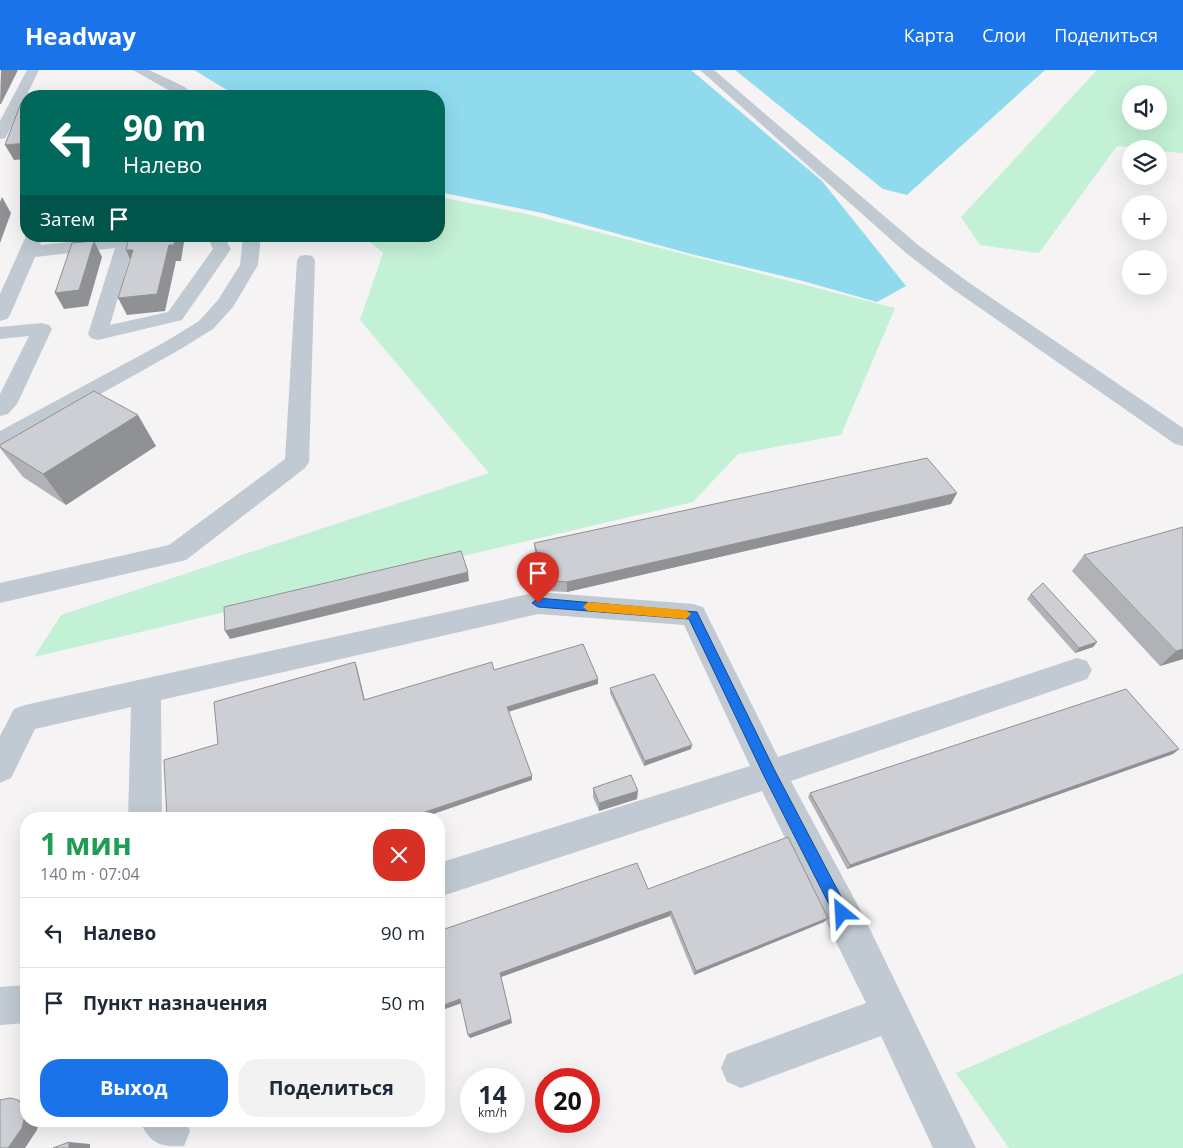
<!DOCTYPE html>
<html lang="ru">
<head>
<meta charset="utf-8">
<style>
	:root { --surface:#fff; --page:#f2f2f3; --text:#1f2937; --muted:#747a83; --line:#e0e1e3; --accent:#1a73e8 }
	body { margin:0; font-family:"Open Sans",sans-serif; background:var(--page); color:var(--text); height:100vh; display:flex; flex-direction:column; font-size:19px; white-space:nowrap }
	* { box-sizing:border-box; margin:0 }
	p { font-size:16px; color:var(--muted) }
	.icon { flex:none; width:28px; height:28px; fill:none; stroke:currentColor; stroke-width:2; stroke-linecap:round; stroke-linejoin:round }
	.map { position:relative; flex:1; overflow:hidden }
	.sheet { position:absolute; left:20px; top:742px; width:425px; height:315px; display:flex; flex-direction:column; background:var(--surface); border-radius:20px; box-shadow:0 5px 20px #0002 }
	.sheet>* { flex:none }
	.top-card { position:absolute; left:20px; top:20px; width:425px; height:152px; border-radius:20px; box-shadow:0 5px 20px #0002; background:#00695c; color:#fff; overflow:hidden }
	.controls { position:absolute; left:1122px; top:15px; display:grid; gap:10px }
	.controls a { display:grid; place-items:center; width:45px; height:45px; border-radius:50%; background:var(--surface); box-shadow:0 5px 20px #0002; font-size:25px }
	.speed { position:absolute; left:460px; top:998px; display:flex; gap:10px; font-size:25px; font-weight:700; text-align:center }
	.speed>* { display:grid; place-content:center; width:65px; height:65px; border-radius:50%; background:var(--surface); box-shadow:0 5px 20px #0002; line-height:1 }
	.speed small { font-size:12px; font-weight:400 }
	.speed .limit { border:8px solid #d22; background:#fff; color:#111 }
	.pin { position:absolute; display:grid; place-items:center; width:42px; height:42px; color:#fff; margin:-51px -21px; border-radius:50% 50% 50% 0; rotate:-45deg; box-shadow:0 0 5px #0007 }
	.pin .icon { rotate:45deg }
	.me { position:absolute; width:55px; margin:-28px; rotate:333deg; stroke-linejoin:round; filter:drop-shadow(0 0 4px #0008) }
	.turn { display:flex; align-items:center; gap:18px; height:105px; padding:0 20px; font-size:22px }
	.turn .icon { width:65px; height:65px; stroke-width:2.5 }
	.turn b { display:block; font-size:35px; line-height:42px }
	.then { display:flex; align-items:center; height:48px; padding:0 20px; background:#0003; gap:10px; font-size:19px }
	.round { display:grid; place-items:center; flex:none; width:52px; height:52px; border-radius:20px; background:var(--page) }
	.headline { display:flex; align-items:center; justify-content:space-between; height:85px; padding:0 20px }
	h1 { font-size:30px; font-weight:700; line-height:38px; color:#1e9e55 }
	.action { display:flex; gap:10px; margin-top:auto; padding:10px 20px }
	.action a { flex:1; height:58px; border-radius:20px; background:var(--accent); color:#fff; font-size:20px; font-weight:700; line-height:58px; text-align:center }
	.action a+a { background:var(--page); color:var(--text) }
	ul { padding:0; list-style:none }
	li { display:flex; align-items:center; gap:15px; height:70px; padding:0 20px; border-top:1px solid var(--line) }
	li div { flex:1 }
	li b { display:block; font-size:19px }
	li em { font-style:normal }
	header { display:flex; align-items:center; gap:30px; box-sizing:border-box; height:70px; padding:0 25px; background:var(--accent); color:#fff }
	header strong { font-size:24px }
	nav { display:flex; gap:28px; margin-inline-start:auto; font-size:18px }
	.map>svg:first-child { display:block }
	.green { fill:#c3f1d5; fill-rule:evenodd }
	.water { fill:#90daee }
	.lines { fill:none; stroke-linecap:round; stroke-linejoin:round }
	.minor { fill:#c1cad2; fill-rule:evenodd }
	.wall { fill:#b0b2b7 }
	.shaded-wall { fill:#909195 }
	.building { fill:#cdcfd5; stroke:#909195 }
	.route { fill:#1a73e8; stroke:#114b97 }
	.slow { fill:#f59e0b }
</style>
</head>
<body>
<header>
<strong>Headway</strong>
<nav><a>Карта</a><a>Слои</a><a>Поделиться</a></nav>
</header>
<div class="map">
<svg width="1183" height="1078" viewBox="0 0 1183 1078">
	<rect width="100%" height="100%" fill="#f5f3f3"/>
	<!-- green -->
	<g class="green">
		<path d="M1097,0H1183V83L1159,81V79L1117,76L1039,183L980,175L961,147ZM1131,24H1159V51H1131Z"/>
		<polygon points="439,127 527,144 895,238 841,365 738,384 693,432 34,587 61,545 489,403 360,250 383,183 363,166 439,166"/>
		<polygon points="1183,903 1183,1078 1009,1078 956,1003"/>
	</g>
	<!-- water -->
	<g class="water">
		<polygon points="194,0 691,0 822,111 906,216 877,232 803,211 691,184 542,143 439,122 439,26 237,26"/>
		<polygon points="735,0 1045,0 907,125 883,119"/>
	</g>
	<g class="lines">
		<!-- minor -->
		<g class="minor">
			<polygon points="27,0 39,0 7,65 5,68 0,69 0,51"/>
			<polygon points="133,0 149,0 185,17 194,26 179,26"/>
			<polygon points="700,0 714,0 918,175 968,212 1183,358 1183,376 1175,374 954,220 906,183"/>
			<polygon points="26,166 43,166 40,175 127,166 186,166 184,170 178,171 133,176 110,255 168,242 213,179 207,166 224,166 231,179 182,250 98,270 91,268 88,264 115,178 35,187 10,245 7,249 0,251 0,224"/>
			<polygon points="243,166 261,166 258,195 233,237 213,259 179,280 8,376 0,378 0,361 165,272 199,251 218,230 240,195"/>
			<polygon points="306,185 312,186 315,190 309,392 305,398 186,490 0,533 0,513 169,475 285,389 297,190 300,186"/>
			<polygon points="42,253 49,255 52,259 17,334 8,344 0,346 0,324 29,266 0,269 0,257"/>
			<polygon points="538,522 693,534 703,537 778,687 1077,588 1087,591 1092,600 1087,609 791,711 864,847 976,1078 933,1078 881,966 741,1018 727,1012 721,998 727,984 866,933 762,721 439,827 439,793 750,696 684,555 538,544 161,630 162,749 128,749 131,637 35,659 11,708 0,713 0,666 14,639 25,635"/>
			<polygon points="26,915 26,953 0,955 0,917"/>
			<path d="M140,1051H186L190,1061L184,1076C159,1078 149,1072 140,1051Z"/>
		</g>
	</g>
	<!-- wall -->
	<g class="wall">
		<polygon points="0,375 156,376 66,435 23,407 0,378"/>
		<polygon points="951,434 567,522 547,521 535,484 534,473"/>
		<polygon points="1084,485 1183,589 1160,596 1072,501"/>
		<polygon points="1031,524 1097,572 1093,577 1075,583 1027,529"/>
		<polygon points="610,618 691,679 644,696 610,623"/>
		<polygon points="1179,679 1173,684 847,799 808,727 810,723"/>
		<polygon points="593,718 637,729 599,741 593,727"/>
		<polygon points="648,819 824,852 694,905 670,846 501,907 512,953 470,968 468,965 461,933 439,941"/>
	</g>
	<!-- shaded-wall -->
	<g class="shaded-wall">
		<polygon points="1,0 18,0 1,34 0,34"/>
		<polygon points="26,73 26,89 14,90 5,75"/>
		<polygon points="2,127 11,143 0,173 0,132"/>
		<polygon points="175,166 182,166 184,172 181,191 176,191 165,241 127,245 118,228 169,175"/>
		<polygon points="94,171 102,187 88,236 64,239 55,223"/>
		<polygon points="126,180 133,180 133,196"/>
		<polygon points="138,345 156,376 66,435 43,404"/>
		<polygon points="957,423 951,434 567,522 567,512"/>
		<polygon points="468,502 469,511 230,569 225,561"/>
		<polygon points="1097,572 1093,577 1075,583 1079,578"/>
		<polygon points="1183,579 1183,589 1160,596 1176,581"/>
		<polygon points="355,592 357,597 366,635 364,630"/>
		<polygon points="598,609 598,614 508,642 507,637"/>
		<polygon points="692,675 691,679 644,696 645,691"/>
		<polygon points="1179,679 1173,684 847,799 850,795"/>
		<polygon points="532,706 532,710 419,749 404,749"/>
		<polygon points="638,721 637,729 599,741 599,733"/>
		<polygon points="671,841 670,846 501,907 512,953 470,968 468,965 500,903"/>
		<polygon points="828,848 824,852 694,905 696,901"/>
		<polygon points="460,929 462,933 439,941 439,937"/>
		<polygon points="18,1030 26,1032 26,1051 39,1051 37,1060 25,1078 8,1078"/>
		<polygon points="69,1072 90,1074 90,1078 69,1078"/>
	</g>
	<!-- building -->
	<g class="building">
		<polygon points="21,33 26,33 26,73 5,75"/>
		<polygon points="129,166 175,166 174,175 169,175 157,224 118,228 133,180 126,180"/>
		<polygon points="94,171 79,220 55,223 72,173"/>
		<polygon points="94,321 138,345 43,404 0,377 0,375"/>
		<polygon points="927,388 957,423 567,512 546,510 534,473"/>
		<polygon points="1183,457 1183,579 1176,581 1084,485"/>
		<polygon points="461,481 468,502 225,561 224,537"/>
		<polygon points="1043,513 1097,572 1079,578 1031,524"/>
		<polygon points="583,574 598,609 507,637 532,706 404,749 167,749 164,690 218,674 214,632 355,592 364,630 492,592 494,600"/>
		<polygon points="654,604 692,675 645,691 610,618"/>
		<polygon points="1126,619 1179,679 850,795 810,723"/>
		<polygon points="631,705 638,721 599,733 593,718"/>
		<polygon points="788,767 828,848 696,901 671,841 500,903 511,949 468,965 460,929 439,937 439,861 637,793 648,819"/>
		<polygon points="10,1028 18,1030 24,1037 25,1046 22,1058 8,1078 0,1078 0,1030"/>
		<polygon points="69,1072 69,1078 53,1078"/>
	</g>
	<!-- route -->
	<polygon class="route" points="538,528 697,542 774,699 847,838 849,843 847,848 842,850 836,848 765,708 689,549 538,537 532,533"/>
	<!-- slow -->
	<polygon class="slow" points="588,532 686,540 691,544 686,549 588,541 583,537"/>
</svg>
<div class="controls">
<a><svg class="icon" aria-label="sound" viewBox="0 0 24 24"><path d="M4 9h4l5-4v14l-5-4H4zM17 9q2 3 0 6"/></svg></a>
<a><svg class="icon" aria-label="layers" viewBox="0 0 24 24"><path d="M12 4l9 5-9 5-9-5zM3 14l9 5 9-5"/></svg></a>
<a>+</a>
<a>−</a>
</div>
<div class="speed"><div>14<small>km/h</small></div><div class="limit">20</div></div>
<div class="pin" style="left:538px;top:533px;background:#d93025"><svg class="icon" aria-label="arrive" viewBox="0 0 24 24"><path d="M6 21V4h12l-3 4 3 4H6"/></svg></div>
<svg class="me" style="left:842px;top:843px" viewBox="-20 -20 40 40"><path d="M0-17L14 15 0 8-14 15z" fill="#1a73e8" stroke="#fff" stroke-width="4"/></svg>
<div class="top-card">
<div class="turn"><svg class="icon" aria-label="left" viewBox="0 0 24 24"><path d="M17 20v-9H6M10 6l-5 5 5 5"/></svg><div><b>90 m</b>Налево</div></div>
<div class="then">Затем<svg class="icon" aria-label="arrive" viewBox="0 0 24 24"><path d="M6 21V4h12l-3 4 3 4H6"/></svg></div>
</div>
<section class="sheet">
<div class="headline"><div><h1>1 мин</h1><p>140 m · 07:04</p></div><a class="round" style="background:#d93025;color:#fff"><svg class="icon" aria-label="close" viewBox="0 0 24 24"><path d="M6 6l12 12M18 6L6 18"/></svg></a></div>
<ul>
<li><svg class="icon" aria-label="left" viewBox="0 0 24 24"><path d="M17 20v-9H6M10 6l-5 5 5 5"/></svg><div><b>Налево</b></div><em>90 m</em></li>
<li><svg class="icon" aria-label="arrive" viewBox="0 0 24 24"><path d="M6 21V4h12l-3 4 3 4H6"/></svg><div><b>Пункт назначения</b></div><em>50 m</em></li>
</ul>
<div class="action"><a>Выход</a><a>Поделиться</a></div>
</section>
</div>
</body>
</html>
